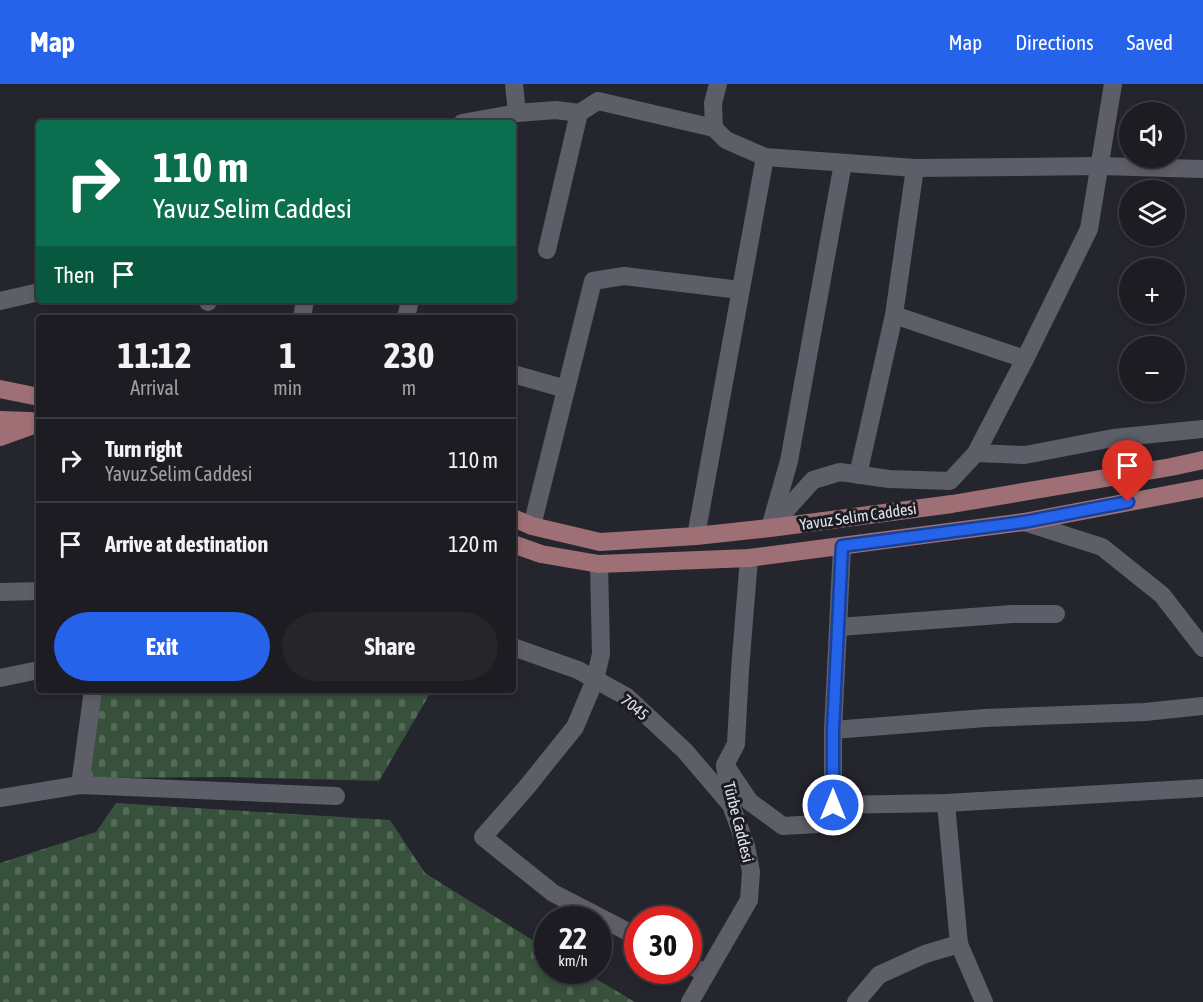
<!DOCTYPE html>
<html lang="en">
<head>
<meta charset="utf-8">
<style>
	:root { --surface:#1c1c22; --page:#25252a; --text:#f1f3f6; --muted:#a0a1a5; --line:#3a3a40; --accent:#2563eb }
	body { margin:0; font-family:"Asap Condensed",sans-serif; background:var(--page); color:var(--text); height:100vh; display:flex; flex-direction:column; font-size:22px; white-space:nowrap }
	* { box-sizing:border-box; margin:0 }
	p { font-size:20px; color:var(--muted) }
	.icon { flex:none; width:33px; height:33px; fill:none; stroke:currentColor; stroke-width:2; stroke-linecap:round; stroke-linejoin:round }
	.map { position:relative; flex:1; overflow:hidden }
	.panel { position:absolute; left:36px; top:231px; width:480px; height:378px; display:flex; flex-direction:column; background:var(--surface); border-radius:6px; box-shadow:0 3px 9px #0003,0 0 0 2px var(--line) }
	.panel>* { flex:none }
	.banner { position:absolute; left:36px; top:36px; width:480px; height:183px; border-radius:6px; box-shadow:0 3px 9px #0003,0 0 0 2px var(--line); background:#0b6e4f; color:#fff; overflow:hidden }
	.tools { position:absolute; left:1119px; top:18px; display:grid; gap:12px }
	.tools a { display:grid; place-items:center; width:66px; height:66px; border-radius:50%; background:var(--surface); box-shadow:0 3px 9px #0003,0 0 0 2px var(--line); font-size:30px }
	.speed { position:absolute; left:534px; top:822px; display:flex; gap:12px; font-size:30px; font-weight:700; text-align:center }
	.speed>* { display:grid; place-content:center; width:78px; height:78px; border-radius:50%; background:var(--surface); box-shadow:0 3px 9px #0003,0 0 0 2px var(--line); line-height:1 }
	.speed small { font-size:15px; font-weight:400 }
	.speed .limit { border:9px solid #d22; background:#fff; color:#111 }
	.pin { position:absolute; display:grid; place-items:center; width:51px; height:51px; color:#fff; margin:-62px -26px; border-radius:50% 50% 50% 0; rotate:-45deg; box-shadow:0 0 6px #0007 }
	.pin .icon { rotate:45deg }
	.me { position:absolute; width:66px; margin:-33px; rotate:0deg; stroke-linejoin:round; filter:drop-shadow(0 0 4px #0008) }
	.turn { display:flex; align-items:center; gap:21px; height:126px; padding:0 18px; font-size:27px }
	.turn .icon { width:78px; height:78px; stroke-width:2.5 }
	.turn b { display:block; font-size:42px; line-height:51px }
	.then { display:flex; align-items:center; height:57px; padding:0 18px; background:#0003; gap:12px; font-size:22px }
	.eta { display:flex; justify-content:space-evenly; align-items:center; height:102px; text-align:center }
	.eta b { font-size:36px; font-weight:700; line-height:42px }
	.button { display:flex; gap:12px; margin-top:auto; padding:12px 18px }
	.button a { flex:1; height:69px; border-radius:36px; background:var(--accent); color:#fff; font-size:24px; font-weight:700; line-height:69px; text-align:center }
	.button a+a { background:var(--page); color:var(--text) }
	ul { padding:0; list-style:none }
	li { display:flex; align-items:center; gap:18px; height:84px; padding:0 18px; border-top:2px solid var(--line) }
	li div { flex:1 }
	li b { display:block; font-size:22px }
	li em { font-style:normal }
	header { display:flex; align-items:center; gap:36px; box-sizing:border-box; height:84px; padding:0 30px; background:var(--accent); color:#fff }
	header strong { font-size:28px }
	nav { display:flex; gap:33px; margin-inline-start:auto; font-size:21px }
	.map>svg:first-child { display:block }
	.cemetery { fill:url(#cemetery-stones) }
	.lines { fill:none; stroke-linecap:round; stroke-linejoin:round }
	.minor { stroke:#5d5e67; stroke-width:18 }
	.major { stroke:#9e6f74; stroke-width:18 }
	.route-casing { stroke:#184099; stroke-width:15 }
	.route { stroke:#2563eb; stroke-width:10 }
	.labels { text-anchor:middle; dominant-baseline:central; stroke-width:6; stroke-linejoin:round; paint-order:stroke }
	.street-label { font-size:16px; fill:#e3e4e9; stroke:#1b1c23 }
</style>
</head>
<body>
<header>
<strong>Map</strong>
<nav><a>Map</a><a>Directions</a><a>Saved</a></nav>
</header>
<div class="map">
<svg width="1203" height="918" viewBox="0 0 1203 918">
	<defs>
		<pattern id="cemetery-stones" width="16" height="16" patternUnits="userSpaceOnUse" patternTransform="scale(1.5)"><rect width="16" height="16" fill="#37513d"/><path d="M2 7V4a2 2 0 0 1 4 0v3zM10 15v-3a2 2 0 0 1 4 0v3z" fill="#546a59"/></pattern>
	</defs>
	<rect width="100%" height="100%" fill="#25252d"/>
	<!-- cemetery -->
	<g class="cemetery">
		<polygon points="93,606 432,606 379,697 228,693 85,694"/>
		<polygon points="116,719 390,736 425,789 547,865 548,886 583,887 635,918 0,918 0,779 96,748"/>
	</g>
	<g class="lines">
		<!-- minor -->
		<g class="minor">
			<polyline points="514,0 517,29"/>
			<polyline points="718,0 713,19 714,44 726,56 765,73 915,84 1100,82 1203,85"/>
			<polyline points="462,39 517,29 556,26 579,29 598,17 714,44"/>
			<polyline points="547,166 579,29"/>
			<polyline points="208,216 208,218"/>
			<polyline points="0,217 39,208"/>
			<polyline points="894,231 1025,275"/>
			<polyline points="302,234 305,216"/>
			<polyline points="406,234 410,216"/>
			<polyline points="513,290 566,305"/>
			<polyline points="976,369 1025,371 1113,354 1203,345"/>
			<polyline points="858,391 894,231 915,84"/>
			<polyline points="1024,438 1102,463 1162,511 1203,564"/>
			<polyline points="771,440 789,377 843,79"/>
			<polyline points="532,442 593,197 624,192 740,206"/>
			<polyline points="770,444 813,396 840,388 889,395 950,397 976,369 1025,275 1089,145 1113,0"/>
			<polyline points="696,452 765,73"/>
			<polyline points="599,480 601,570 595,596 575,643 526,704 483,753 553,809 638,853"/>
			<polyline points="0,508 39,507"/>
			<polyline points="839,543 1012,530 1056,530"/>
			<polyline points="513,563 578,586 627,613 685,667 731,721"/>
			<polyline points="0,594 39,586"/>
			<polyline points="833,646 985,634 1145,628 1203,622"/>
			<polyline points="725,681 750,718 783,742 817,740 833,721 946,719 1203,704"/>
			<polyline points="80,701 93,606"/>
			<polyline points="0,714 80,701 336,712"/>
			<polyline points="946,719 959,860 984,918"/>
			<polyline points="833,721 833,646 842,462"/>
			<polyline points="688,880 705,889"/>
			<polyline points="690,918 749,816 751,788 746,762 731,721 725,681 736,660 740,586 749,474"/>
			<polyline points="856,918 879,891 925,870 959,860"/>
		</g>
		<!-- major -->
		<g class="major">
			<polyline points="0,305 39,313"/>
			<polyline points="0,336 31,337"/>
			<polyline points="0,353 39,339"/>
			<polyline points="513,434 532,442 600,458 696,452 770,444 952,420 1171,383 1203,376"/>
			<polyline points="513,460 541,470 599,480 749,474 1024,438 1203,404"/>
		</g>
	</g>
	<g class="lines">
		<!-- route casing -->
		<g class="route-casing">
			<polyline id="route" points="833,721 833,646 842,462 1024,438 1128,418"/>
		</g>
		<!-- route -->
		<use href="#route" class="route"/>
	</g>
	<g class="labels">
		<!-- street labels -->
		<g class="street-label">
			<text transform="translate(858 432) rotate(-8)">Yavuz Selim Caddesi</text>
			<text transform="translate(635 623) rotate(40)">7045</text>
			<text transform="translate(739 738) rotate(76)">Türbe Caddesi</text>
		</g>
	</g>
</svg>
<div class="tools">
<a><svg class="icon" aria-label="sound" viewBox="0 0 24 24"><path d="M4 9h4l5-4v14l-5-4H4zM17 9q2 3 0 6"/></svg></a>
<a><svg class="icon" aria-label="layers" viewBox="0 0 24 24"><path d="M12 4l9 5-9 5-9-5zM3 14l9 5 9-5"/></svg></a>
<a>+</a>
<a>−</a>
</div>
<div class="speed"><div>22<small>km/h</small></div><div class="limit">30</div></div>
<div class="pin" style="left:1128px;top:418px;background:#d93025"><svg class="icon" aria-label="arrive" viewBox="0 0 24 24"><path d="M6 21V4h12l-3 4 3 4H6"/></svg></div>
<svg class="me" style="left:833px;top:721px" viewBox="-20 -20 40 40"><circle r="17" fill="#2563eb" stroke="#fff" stroke-width="3"/><path d="M0-11L8 9 0 5-8 9z" fill="#fff"/></svg>
<div class="banner">
<div class="turn"><svg class="icon" aria-label="right" viewBox="0 0 24 24"><path d="M7 20v-9h11M14 6l5 5-5 5"/></svg><div><b>110 m</b>Yavuz Selim Caddesi</div></div>
<div class="then">Then<svg class="icon" aria-label="arrive" viewBox="0 0 24 24"><path d="M6 21V4h12l-3 4 3 4H6"/></svg></div>
</div>
<section class="panel">
<div class="eta">
<div><b>11:12</b><p>Arrival</p></div>
<div><b>1</b><p>min</p></div>
<div><b>230</b><p>m</p></div>
</div>
<ul>
<li><svg class="icon" aria-label="right" viewBox="0 0 24 24"><path d="M7 20v-9h11M14 6l5 5-5 5"/></svg><div><b>Turn right</b><p>Yavuz Selim Caddesi</p></div><em>110 m</em></li>
<li><svg class="icon" aria-label="arrive" viewBox="0 0 24 24"><path d="M6 21V4h12l-3 4 3 4H6"/></svg><div><b>Arrive at destination</b></div><em>120 m</em></li>
</ul>
<div class="button"><a>Exit</a><a>Share</a></div>
</section>
</div>
</body>
</html>
